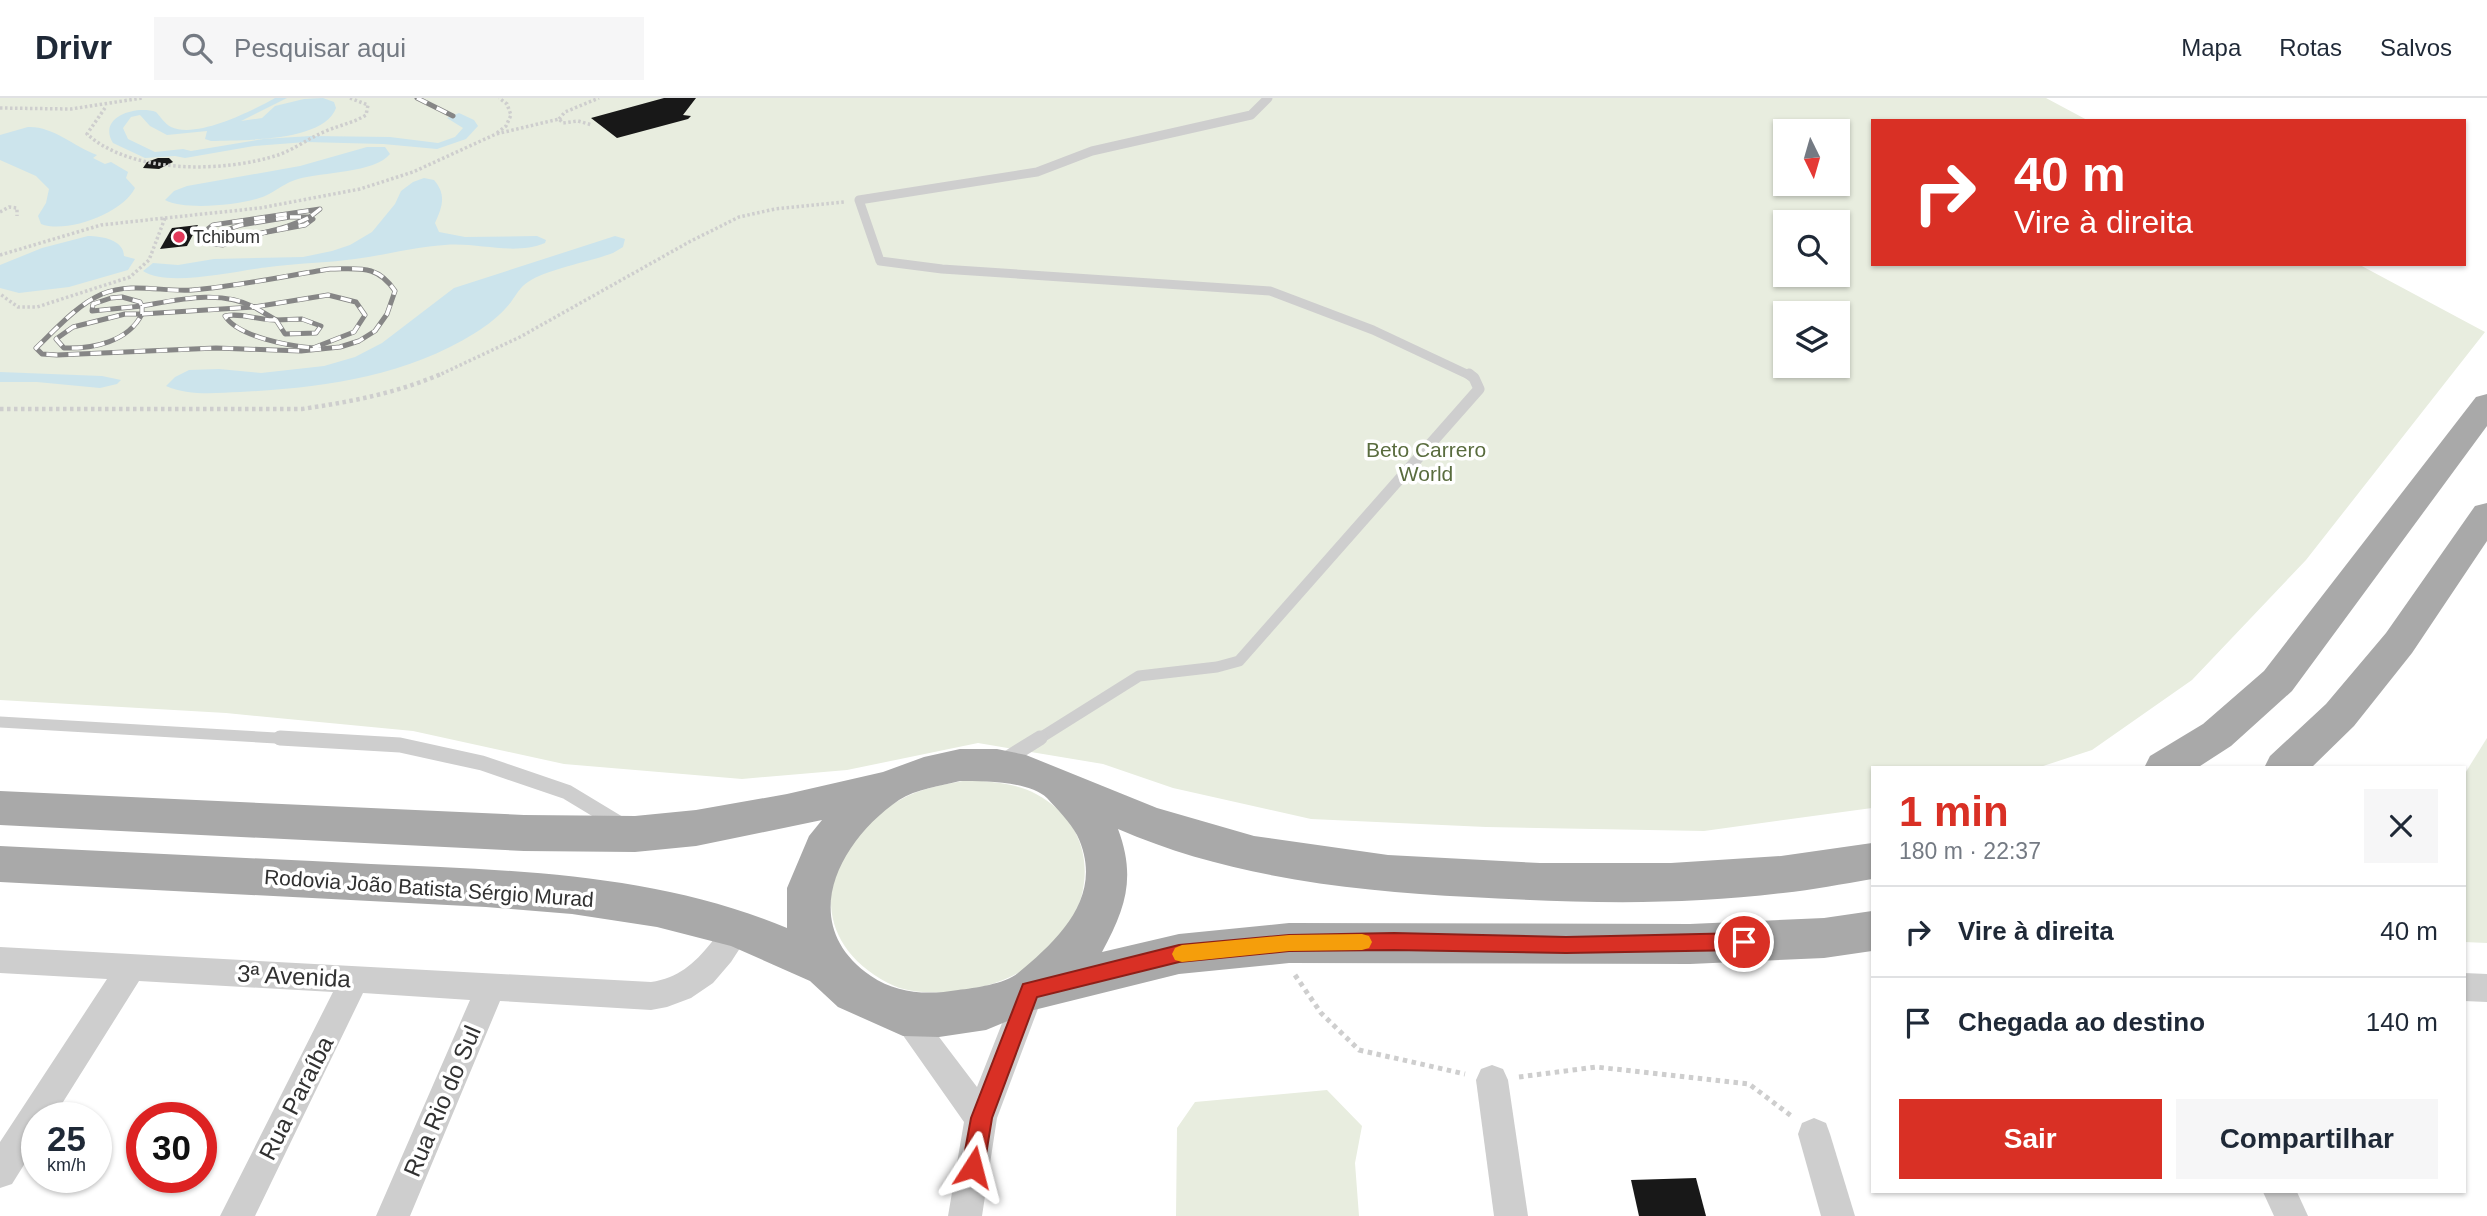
<!DOCTYPE html>
<html lang="pt">
<head>
<meta charset="utf-8">
<style>
	:root { --surface:#fff; --page:#f6f6f7; --text:#1f2937; --muted:#747a83; --line:#e0e1e3; --accent:#d93025 }
	body { margin:0; font-family:Arial,sans-serif; background:var(--page); color:var(--text); height:100vh; display:flex; flex-direction:column; font-size:26px; white-space:nowrap }
	* { box-sizing:border-box; margin:0 }
	p { font-size:23px; color:var(--muted) }
	.icon { flex:none; width:38px; height:38px; fill:none; stroke:currentColor; stroke-width:2; stroke-linecap:round; stroke-linejoin:round }
	.map { position:relative; flex:1; overflow:hidden }
	.side { position:absolute; left:1871px; top:668px; width:595px; height:427px; display:flex; flex-direction:column; background:var(--surface); border-radius:0px; box-shadow:0 2px 5px #0004 }
	.side>* { flex:none }
	.top-card { position:absolute; left:1871px; top:21px; width:595px; height:147px; border-radius:0px; box-shadow:0 2px 5px #0004; background:#d93025; color:#fff; overflow:hidden }
	.needle { width:46px; rotate:175deg }
	.fabs { position:absolute; left:1773px; top:21px; display:grid; gap:14px }
	.fabs a { display:grid; place-items:center; width:77px; height:77px; border-radius:0px; background:var(--surface); box-shadow:0 2px 5px #0004; font-size:35px }
	.speed { position:absolute; left:21px; top:1004px; display:flex; gap:14px; font-size:35px; font-weight:700; text-align:center }
	.speed>* { display:grid; place-content:center; width:91px; height:91px; border-radius:50%; background:var(--surface); box-shadow:0 2px 5px #0004; line-height:1 }
	.speed small { font-size:18px; font-weight:400 }
	.speed .limit { border:10px solid #d22; background:#fff; color:#111 }
	.pin { position:absolute; display:grid; place-items:center; width:60px; height:60px; color:#fff; margin:-30px; border:4px solid #fff; border-radius:50%; box-shadow:0 2px 7px #0007 }
	.me { position:absolute; width:77px; margin:-38px; rotate:9deg; stroke-linejoin:round; filter:drop-shadow(0 0 5px #0008) }
	.turn { display:flex; align-items:center; gap:24px; height:147px; padding:0 28px; font-size:32px }
	.turn .icon { width:91px; height:91px; stroke-width:2.5 }
	.turn b { display:block; font-size:49px; line-height:60px }
	.round { display:grid; place-items:center; flex:none; width:74px; height:74px; border-radius:0px; background:var(--page) }
	.overview { display:flex; align-items:center; justify-content:space-between; height:119px; padding:0 28px }
	h1 { font-size:42px; font-weight:600; line-height:52px; color:var(--accent) }
	.action { display:flex; gap:14px; margin-top:auto; padding:14px 28px }
	.action a { flex:1; height:80px; border-radius:0px; background:var(--accent); color:#fff; font-size:28px; font-weight:600; line-height:80px; text-align:center }
	.action a+a { background:var(--page); color:var(--text) }
	ul { padding:0; list-style:none }
	li { display:flex; align-items:center; gap:21px; height:91px; padding:0 28px; border-top:2px solid var(--line) }
	li div { flex:1 }
	li b { display:block; font-size:26px }
	li em { font-style:normal }
	header { display:flex; align-items:center; gap:42px; box-sizing:border-box; height:98px; padding:0 35px; background:var(--surface); border-bottom:2px solid var(--line) }
	header strong { font-size:33px }
	nav { display:flex; gap:38px; margin-inline-start:auto; font-size:24px }
	.search { width:490px; height:63px; background:var(--page); display:flex; align-items:center; gap:18px; box-sizing:border-box; padding:0 24px; border-radius:0px; color:var(--muted); font-size:26px }
	.map>svg:first-child { display:block }
	.green { fill:#e8eddf; fill-rule:evenodd }
	.water { fill:#cce4ec }
	.building { fill:#181818 }
	.lines { fill:none; stroke-linecap:round; stroke-linejoin:round }
	.path-far2 { stroke:#cecece; stroke-width:3.5; stroke-dasharray:2.5 2.5; stroke-linecap:butt }
	.path-far1 { stroke:#cecece; stroke-width:4.5; stroke-dasharray:3.5 3.5; stroke-linecap:butt }
	.path { stroke:#cecece; stroke-width:5; stroke-dasharray:4.5 4.5; stroke-linecap:butt }
	.lane-far2 { stroke:#cecece; stroke-width:9 }
	.lane-far1 { stroke:#cecece; stroke-width:11 }
	.lane { stroke:#cecece; stroke-width:15 }
	.street { fill:#cecece; fill-rule:evenodd }
	.primary { fill:#a9a9a9; fill-rule:evenodd }
	.rail-casing { stroke:#868686; stroke-width:5 }
	.rail { stroke:#fff; stroke-width:3.5; stroke-dasharray:11; stroke-linecap:butt }
	.route { fill:#d93025; stroke:#8d1f18; stroke-width:2 }
	.slow { fill:#f59e0b }
	.poi-dot { fill:#e2385a; stroke:#fff; stroke-width:2.5 }
	.labels { text-anchor:middle; dominant-baseline:central; stroke-width:7; stroke-linejoin:round; paint-order:stroke }
	.far-poi-label { font-size:18px; fill:#313131; stroke:#fff; text-anchor:start }
	.park-label { font-size:21px; fill:#596c3e; stroke:#fff }
	.street-label { font-size:21px; fill:#313131; stroke:#fff }
	.near-street-label { font-size:24px; fill:#313131; stroke:#fff }
</style>
</head>
<body>
<header>
<strong>Drivr</strong>
<div class="search"><svg class="icon" aria-label="search" viewBox="0 0 24 24"><circle cx="10" cy="10" r="6"/><path d="M15 15l6 6"/></svg>Pesquisar aqui</div>
<nav><a>Mapa</a><a>Rotas</a><a>Salvos</a></nav>
</header>
<div class="map">
<svg width="2487" height="1118" viewBox="0 0 2487 1118">
	<rect width="100%" height="100%" fill="#fff"/>
	<!-- green -->
	<g class="green">
		<path d="M0,0H2046L2089,23H1872V166H2358L2485,234L2306,462L2192,582L2092,652L2037,670H1872V710L1704,733L1486,729L1311,721L1173,690L1103,666L978,645L847,672L742,681L564,666L413,633L226,615L0,602ZM1785,33H1838V86H1785ZM1785,124H1838V177H1785ZM1785,215H1838V268H1785Z"/>
		<polygon points="2487,640 2487,845 2464,844 2464,677"/>
		<path d="M969,682C992,684 1016,685 1036,696C1104,732 1096,814 1042,859C1017,880 983,892 950,894C930,895 906,895 888,885C800,839 822,747 898,703C920,690 945,686 969,682Z"/>
		<polygon points="1327,992 1362,1028 1355,1065 1359,1118 1176,1118 1177,1030 1195,1004"/>
	</g>
	<!-- water -->
	<g class="water">
		<path d="M275,0H287L241,23L262,20L275,8L304,1L323,0L334,4L336,10C324,44 242,42 211,43L205,41L207,33L167,37L150,28L140,17L131,19L123,30L128,41L155,54L183,51L191,53L263,41L311,38L390,39L438,45L455,39L463,30L447,20L459,15L474,22L478,28L466,41L437,51L383,46L306,44L254,48L185,60L175,58L145,60L113,45C97,19 136,7 156,14C161,19 164,25 171,29C197,41 252,13 275,0Z"/>
		<path d="M28,29C53,28 73,48 97,57L93,60L105,66L111,64L128,74L126,80L135,90C123,115 67,136 41,126L38,118L46,105L49,91L36,78L0,62V37Z"/>
		<path d="M367,49H385L390,56C375,75 322,74 298,81C286,84 276,93 265,98C244,107 185,113 165,102L174,93L187,88L300,68Z"/>
		<path d="M424,80L434,82C447,97 442,109 435,125L439,134L465,139L537,138L546,142L545,145C513,158 479,144 445,147C415,149 385,157 355,161C326,165 298,165 269,169C240,172 167,190 143,173L153,165L178,167L214,161L303,159L332,153L350,147L372,134L395,106L401,93L413,84Z"/>
		<path d="M88,138C102,138 124,142 124,158L135,161L128,172L69,189L19,195L0,190V167L42,150Z"/>
		<path d="M615,138L625,141L623,149L613,155C589,164 547,171 528,184C520,189 516,197 511,204C501,217 488,227 475,235C404,279 321,290 240,294C216,295 188,298 166,288L175,279L189,272L219,271L261,275L324,268L355,259L382,245L454,190Z"/>
		<polygon points="0,274 102,278 121,282 117,286 100,290 37,284 0,284"/>
	</g>
	<!-- building -->
	<g class="building">
		<polygon points="664,0 696,0 683,17 691,18 688,21 617,40 591,20"/>
		<polygon points="158,60 169,60 173,64 159,71 143,70 147,64"/>
		<polygon points="198,127 187,148 160,151 172,130"/>
		<polygon points="1696,1080 1706,1118 1639,1118 1631,1082"/>
	</g>
	<g class="lines">
		<!-- path-far2 -->
		<g class="path-far2">
			<polyline points="0,10 71,11 142,0"/>
			<path d="M105,10L87,36C131,76 223,75 278,57C295,51 309,40 326,33C340,27 353,25 366,17L368,7L350,0"/>
			<polyline points="559,21 565,14 599,0"/>
			<polyline points="497,35 506,28 511,17 507,6 499,0"/>
			<polyline points="0,114 9,109 17,110 17,118"/>
			<polyline points="165,120 260,110 360,91 413,74 496,36 559,21 563,25 578,23 592,27"/>
			<polyline points="0,157 101,127 165,120 149,162 130,179 37,209 18,209 0,196"/>
			<polyline points="437,278 520,239 689,144 739,119 775,111 844,104"/>
		</g>
		<!-- path-far1 -->
		<path class="path-far1" d="M0,311H302C350,304 397,295 441,276"/>
		<!-- path -->
		<g class="path">
			<polyline points="1295,877 1321,915 1359,952 1465,976"/>
			<polyline points="1519,979 1596,969 1749,986 1794,1020"/>
		</g>
		<!-- lane-far2 -->
		<polyline class="lane-far2" points="1268,0 1251,17 1092,53 1037,74 859,102 880,163 942,171 1270,193 1373,232 1471,278"/>
		<!-- lane-far1 -->
		<g class="lane-far1">
			<polyline points="0,624 311,642"/>
			<polyline points="1037,642 1139,578 1217,569 1239,563 1479,291 1474,280 1469,276"/>
		</g>
		<!-- lane -->
		<g class="lane">
			<polyline points="280,640 400,647 482,665 567,694 620,726"/>
			<polyline points="1003,663 1040,640"/>
		</g>
		<!-- street -->
		<g class="street">
			<path d="M738,817L748,821L753,830L731,864L713,885L691,900L667,909L651,912L500,903L410,1118H376L470,902L363,895L255,1118H220L333,894L139,883L53,1020H37V1046L12,1086L0,1090V1044L107,881L0,875V849L651,884C678,880 694,866 711,845C720,833 724,822 738,817Z"/>
			<polygon points="2464,875 2487,876 2487,904 2464,903"/>
			<polygon points="1030,878 1041,882 1045,892 997,1020 982,1118 948,1118 964,1024 888,916 892,906 903,902 914,906 977,989 1019,882"/>
			<polygon points="1492,967 1503,971 1508,982 1528,1118 1494,1118 1476,982 1481,971"/>
			<polygon points="1814,1020 1826,1025 1830,1036 1855,1118 1821,1118 1798,1036 1802,1025"/>
			<polygon points="2263,1094 2297,1094 2308,1118 2274,1118"/>
		</g>
		<!-- primary -->
		<g class="primary">
			<polygon points="2487,296 2487,328 2292,593 2231,648 2197,670 2144,670 2150,658 2203,626 2264,573 2476,299"/>
			<polygon points="2487,405 2487,443 2412,555 2354,628 2311,670 2264,670 2270,658 2326,606 2386,535 2475,408"/>
			<path d="M960,651H997L1026,657L1157,710L1254,738L1388,757L1540,765H1671L1781,758L1872,745V781C1842,786 1813,792 1783,795C1680,808 1573,805 1470,799C1351,793 1228,779 1118,731C1136,779 1126,810 1102,854L1179,836L1289,825L1690,826L1824,820L1872,813V853L1824,860L1690,866L1289,865L1179,876L1034,912L986,932L939,939L903,938L838,909L810,883L731,848L657,829L572,816L486,809L0,784V748C124,754 247,760 371,766C511,772 656,775 787,830V790L809,738L822,722L696,748L635,754L524,753L0,727V693L524,717L635,718L696,712L787,696L883,674L924,659ZM960,683C983,683 1029,683 1047,700C1057,711 1070,724 1077,737C1106,797 1059,841 1018,875C1005,886 974,890 958,892C928,897 897,896 871,878C795,826 839,743 899,702C916,691 941,688 960,683Z"/>
		</g>
		<!-- rail casing -->
		<g class="rail-casing">
			<g id="rail">
				<polyline points="417,0 453,18"/>
				<polygon points="320,111 310,119 313,121 305,127 251,137 223,147 200,144 204,134 213,127"/>
				<path d="M290,119H310C280,134 244,139 212,143L208,138L241,127Z"/>
				<path d="M330,171C359,171 377,166 395,193L387,216L375,233L359,243L340,249L301,253L216,250L57,257L42,256L36,250C56,231 77,207 102,196C132,184 162,194 192,192C238,188 285,178 330,171Z"/>
				<polygon points="111,200 122,199 140,204 142,208 92,213 93,206"/>
				<polyline points="142,208 142,216"/>
				<path d="M142,208C177,202 220,191 254,209"/>
				<polyline points="254,209 276,222"/>
				<polyline points="254,209 328,197 356,204 365,217 354,234 313,250"/>
				<path d="M125,216H142C128,244 93,251 64,250L56,241L73,229Z"/>
				<polyline points="142,216 254,209"/>
				<polygon points="302,221 321,228 316,235 285,236 276,222"/>
				<path d="M276,222C260,223 241,214 225,218C238,239 290,248 313,250"/>
			</g>
		</g>
		<!-- rail -->
		<use href="#rail" class="rail"/>
	</g>
	<!-- route -->
	<polygon class="route" points="1394,835 1566,839 1744,835 1751,838 1754,844 1751,849 1744,852 1566,855 1394,852 1289,853 1179,864 1037,899 992,1020 984,1069 981,1076 973,1079 965,1076 962,1069 971,1020 1023,886 1179,847 1289,837"/>
	<!-- slow -->
	<polygon class="slow" points="1362,836 1369,838 1372,844 1369,850 1362,852 1289,853 1182,864 1175,862 1172,856 1175,850 1182,847 1289,837"/>
	<!-- markers -->
	<circle class="poi-dot" cx="179" cy="139" r="7"/>
	<g class="labels">
		<!-- far-poi labels -->
		<g class="far-poi-label">
			<text x="193" y="139">Tchibum</text>
		</g>
		<!-- park labels -->
		<g class="park-label">
			<text x="1426" y="351">Beto Carrero<tspan x="1426" dy="24">World</tspan></text>
		</g>
		<!-- street labels -->
		<g class="street-label">
			<text transform="translate(429 790) rotate(4)">Rodovia João Batista Sérgio Murad</text>
		</g>
		<!-- near-street labels -->
		<g class="near-street-label">
			<text transform="translate(294 878) rotate(3)">3ª Avenida</text>
			<text transform="translate(296 1000) rotate(-63)">Rua Paraíba</text>
			<text transform="translate(442 1003) rotate(-67)">Rua Rio do Sul</text>
		</g>
	</g>
</svg>
<div class="fabs">
<a><svg class="needle" viewBox="-14 -14 28 28"><path d="M0-13l5 13h-10z" fill="#e53935"/><path d="M0 13l5-13h-10z" fill="#747a83"/></svg></a>
<a><svg class="icon" aria-label="search" viewBox="0 0 24 24"><circle cx="10" cy="10" r="6"/><path d="M15 15l6 6"/></svg></a>
<a><svg class="icon" aria-label="layers" viewBox="0 0 24 24"><path d="M12 4l9 5-9 5-9-5zM3 14l9 5 9-5"/></svg></a>
</div>
<div class="speed"><div>25<small>km/h</small></div><div class="limit">30</div></div>
<div class="pin" style="left:1744px;top:844px;background:#d93025"><svg class="icon" aria-label="arrive" viewBox="0 0 24 24"><path d="M6 21V4h12l-3 4 3 4H6"/></svg></div>
<svg class="me" style="left:973px;top:1069px" viewBox="-20 -20 40 40"><path d="M0-17L14 15 0 8-14 15z" fill="#d93025" stroke="#fff" stroke-width="4"/></svg>
<div class="top-card">
<div class="turn"><svg class="icon" aria-label="right" viewBox="0 0 24 24"><path d="M7 20v-9h11M14 6l5 5-5 5"/></svg><div><b>40 m</b>Vire à direita</div></div>
</div>
<section class="side">
<div class="overview"><div><h1>1 min</h1><p>180 m · 22:37</p></div><a class="round"><svg class="icon" aria-label="close" viewBox="0 0 24 24"><path d="M6 6l12 12M18 6L6 18"/></svg></a></div>
<ul>
<li><svg class="icon" aria-label="right" viewBox="0 0 24 24"><path d="M7 20v-9h11M14 6l5 5-5 5"/></svg><div><b>Vire à direita</b></div><em>40 m</em></li>
<li><svg class="icon" aria-label="arrive" viewBox="0 0 24 24"><path d="M6 21V4h12l-3 4 3 4H6"/></svg><div><b>Chegada ao destino</b></div><em>140 m</em></li>
</ul>
<div class="action"><a>Sair</a><a>Compartilhar</a></div>
</section>
</div>
</body>
</html>
